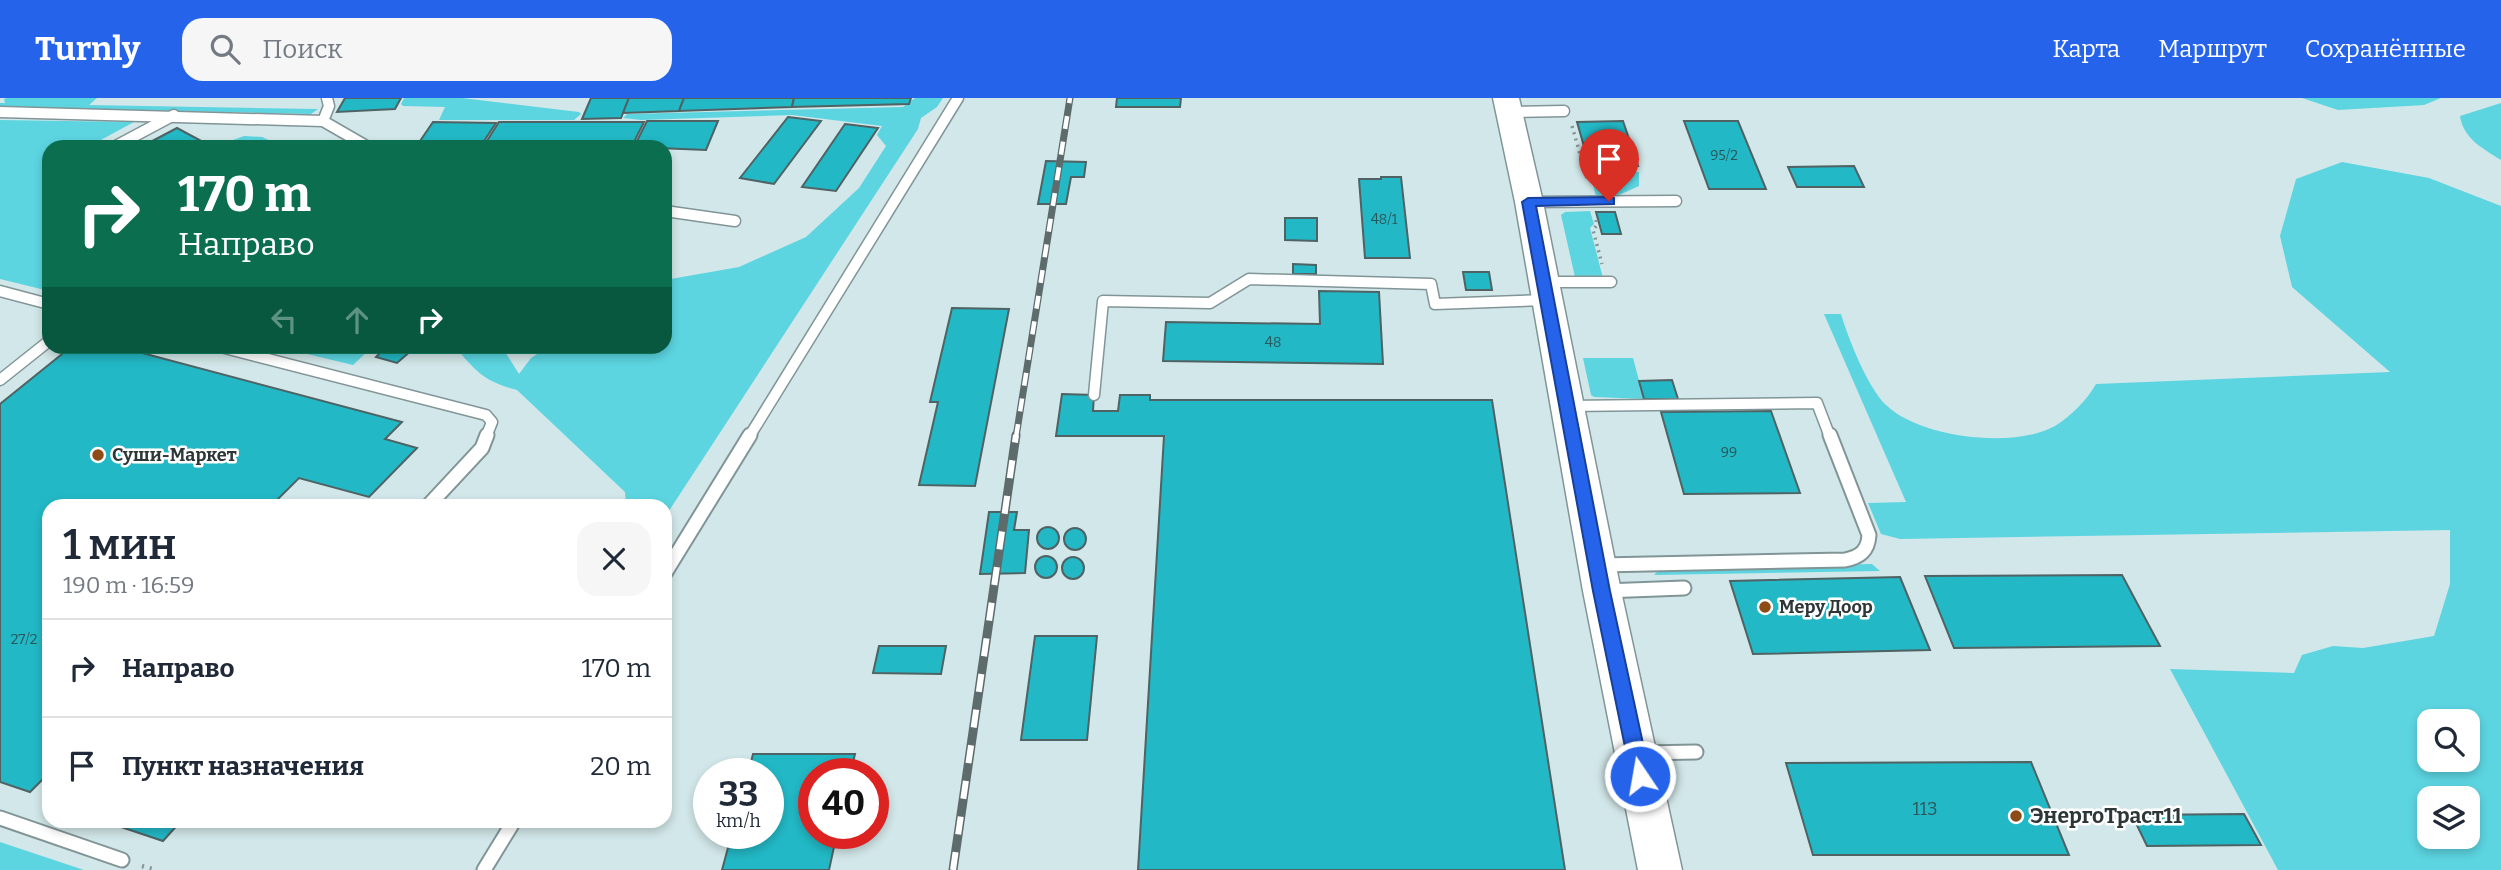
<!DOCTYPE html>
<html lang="ru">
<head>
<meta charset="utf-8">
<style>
	:root { --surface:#fff; --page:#f6f6f7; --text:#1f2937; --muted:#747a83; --line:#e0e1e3; --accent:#2563eb }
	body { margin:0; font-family:Bitter,serif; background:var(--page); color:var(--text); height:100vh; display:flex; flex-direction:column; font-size:26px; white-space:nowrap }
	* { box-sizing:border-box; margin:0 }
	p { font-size:23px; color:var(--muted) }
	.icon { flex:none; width:38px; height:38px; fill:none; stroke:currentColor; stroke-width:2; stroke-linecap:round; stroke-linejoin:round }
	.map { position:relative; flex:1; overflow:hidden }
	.drawer { position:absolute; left:42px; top:401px; width:630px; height:329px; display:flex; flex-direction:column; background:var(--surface); border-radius:21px; box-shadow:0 4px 10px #0003 }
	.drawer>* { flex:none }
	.top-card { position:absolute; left:42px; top:42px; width:630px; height:214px; border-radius:21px; box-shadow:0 4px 10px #0003; background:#0b6e4f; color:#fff; overflow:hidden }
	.controls { position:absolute; left:2417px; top:611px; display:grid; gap:14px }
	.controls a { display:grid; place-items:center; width:63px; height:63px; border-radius:14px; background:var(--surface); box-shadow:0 4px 10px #0003; font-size:35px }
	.speed { position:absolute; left:693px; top:660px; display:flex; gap:14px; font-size:35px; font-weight:700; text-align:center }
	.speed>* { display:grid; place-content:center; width:91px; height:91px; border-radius:50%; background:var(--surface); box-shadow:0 4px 10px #0003; line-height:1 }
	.speed small { font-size:18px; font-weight:400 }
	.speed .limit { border:10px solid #d22; background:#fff; color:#111 }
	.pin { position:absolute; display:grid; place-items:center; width:60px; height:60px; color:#fff; margin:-72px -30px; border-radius:50% 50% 50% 0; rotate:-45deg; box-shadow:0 0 7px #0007 }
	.pin .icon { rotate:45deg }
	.me { position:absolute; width:77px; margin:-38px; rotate:348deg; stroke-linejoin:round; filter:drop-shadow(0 0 5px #0008) }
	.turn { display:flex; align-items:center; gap:24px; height:147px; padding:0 21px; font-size:32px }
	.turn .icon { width:91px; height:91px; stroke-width:2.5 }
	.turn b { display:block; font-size:49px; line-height:60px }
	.lanes { display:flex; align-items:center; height:66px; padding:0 21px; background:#0003; justify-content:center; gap:35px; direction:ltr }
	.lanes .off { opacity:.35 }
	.round { display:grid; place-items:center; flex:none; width:74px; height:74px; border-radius:21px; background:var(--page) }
	.overview { display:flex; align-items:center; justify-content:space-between; height:119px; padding:0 21px }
	h1 { font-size:42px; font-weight:600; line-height:52px }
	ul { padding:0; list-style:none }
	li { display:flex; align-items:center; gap:21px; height:98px; padding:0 21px; border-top:2px solid var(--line) }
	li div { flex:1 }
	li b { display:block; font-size:26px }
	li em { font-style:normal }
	header { display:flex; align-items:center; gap:42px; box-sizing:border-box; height:98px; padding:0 35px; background:var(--accent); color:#fff }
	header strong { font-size:33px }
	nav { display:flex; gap:38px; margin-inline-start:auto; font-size:24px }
	.search { width:490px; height:63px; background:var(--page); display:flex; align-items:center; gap:18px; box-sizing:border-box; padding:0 24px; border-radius:21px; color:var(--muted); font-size:26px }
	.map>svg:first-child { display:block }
	.green { fill:#5cd5e1; fill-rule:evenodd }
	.building { fill:#22b8c5; stroke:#4f6264; stroke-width:2 }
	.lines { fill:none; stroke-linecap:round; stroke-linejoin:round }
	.lane-far1-casing { stroke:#819597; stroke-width:13 }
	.lane-casing { stroke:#819597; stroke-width:17 }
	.secondary-casing { stroke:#819597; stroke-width:3 }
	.path-far1 { stroke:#869697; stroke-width:3.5; stroke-dasharray:2 4.5; stroke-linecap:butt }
	.path { stroke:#869697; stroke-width:4.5; stroke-dasharray:2 6; stroke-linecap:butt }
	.lane-far1 { stroke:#fff; stroke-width:10 }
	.lane { stroke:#fff; stroke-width:13 }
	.secondary { fill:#fff; fill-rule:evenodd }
	.rail-far1-casing { stroke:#5e6b6c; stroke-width:7 }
	.rail-casing { stroke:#5e6b6c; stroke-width:9 }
	.rail-far1 { stroke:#fff; stroke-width:4.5; stroke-dasharray:13; stroke-linecap:butt }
	.rail { stroke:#fff; stroke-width:6; stroke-dasharray:18; stroke-linecap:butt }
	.route { fill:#2563eb; stroke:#184099; stroke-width:2 }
	.poi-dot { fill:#8d4b18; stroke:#fff; stroke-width:2.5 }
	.labels { text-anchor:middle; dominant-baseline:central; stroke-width:5; stroke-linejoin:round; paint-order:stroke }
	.number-label { font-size:14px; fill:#2b575b }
	.poi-label { font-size:18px; font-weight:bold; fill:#2e3738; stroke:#fff; text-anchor:start }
	.near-number-label { font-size:18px; fill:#2b575b }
	.near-poi-label { font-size:21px; font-weight:bold; fill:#2e3738; stroke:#fff; text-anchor:start }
</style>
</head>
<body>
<header>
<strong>Turnly</strong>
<div class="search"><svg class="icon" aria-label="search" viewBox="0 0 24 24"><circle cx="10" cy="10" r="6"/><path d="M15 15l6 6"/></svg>Поиск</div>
<nav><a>Карта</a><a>Маршрут</a><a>Сохранённые</a></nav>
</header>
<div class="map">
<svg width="2501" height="772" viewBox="0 0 2501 772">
	<rect width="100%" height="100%" fill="#d2e7e9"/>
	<!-- green -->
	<g class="green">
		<polygon points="7,0 97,0 89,7 318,11 311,16 0,9 0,5 5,5 4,1"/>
		<polygon points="404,0 462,0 579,14 581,16 574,22 439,22 445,9 403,8 401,6"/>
		<path d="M915,0H943L937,9L921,20L918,31L665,419V408H626L625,394L517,292C483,283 477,274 455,249H502L519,276L531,260L548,249L665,248V182L739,169L806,139L859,90L886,48L877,37L882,28L792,17L641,22L623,20L627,16L903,9Z"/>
		<polygon points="2302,0 2441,0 2424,7 2338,12"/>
		<path d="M2501,5V62C2483,51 2463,40 2460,18Z"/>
		<polygon points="0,22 134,24 88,49 49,49 49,193 0,181"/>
		<polygon points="244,38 262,39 284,49 214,49"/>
		<path d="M2342,64L2429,80L2501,108V772H2278L2170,571L2294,575L2302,557L2333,548L2363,550L2434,538L2450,486V432L1900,441L1881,436L1868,405L1906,404L1824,216H1841C1848,240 1868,290 1886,307C1920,340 2014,351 2055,328C2071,318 2087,302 2096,286L2390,274L2292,189L2280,138L2296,81ZM2429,623H2468V662H2429ZM2429,700H2468V738H2429Z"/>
		<polygon points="1588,68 1599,68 1601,74 1639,74 1639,88 1619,97 1596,98"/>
		<polygon points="1590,113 1594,126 1590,130 1603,180 1575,179 1561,117 1565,114"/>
		<polygon points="278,249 372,249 353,267"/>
		<polygon points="1583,260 1633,260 1644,301 1594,299 1591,297"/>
		<polygon points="1872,466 1880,473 1654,477 1661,470"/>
		<polygon points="0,744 84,772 0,772"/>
	</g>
	<!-- building -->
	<g class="building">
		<polygon points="345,0 401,0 395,11 337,14"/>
		<polygon points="591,0 629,0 621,20 582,21"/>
		<polygon points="629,0 684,0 679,13 623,15"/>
		<polygon points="684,0 794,0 792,9 679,13"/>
		<polygon points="794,0 911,0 909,6 792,9"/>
		<polygon points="1117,0 1181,0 1180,9 1116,9"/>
		<polygon points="788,19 821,23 774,86 740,80"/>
		<polygon points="647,23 718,23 706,52 634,49"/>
		<polygon points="1623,23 1638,68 1610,68 1605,52 1585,52 1577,24"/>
		<polygon points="1684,23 1738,23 1766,91 1709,91"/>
		<polygon points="433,24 496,25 480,49 416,49"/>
		<polygon points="499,24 644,24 632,48 483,49"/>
		<polygon points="845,26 878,30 836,93 802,89"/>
		<polygon points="177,30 205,45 197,49 141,49"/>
		<polygon points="1046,63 1086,64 1084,79 1071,79 1066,106 1038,106"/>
		<polygon points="1854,68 1864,89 1797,89 1788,69"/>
		<polygon points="1381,79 1401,79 1410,160 1365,160 1359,81 1381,81"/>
		<polygon points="1596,114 1615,114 1621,136 1602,136"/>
		<polygon points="1285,120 1317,120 1317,143 1285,142"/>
		<polygon points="1293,166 1316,167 1316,176 1293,176"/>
		<polygon points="1463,174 1489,174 1492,192 1466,192"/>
		<polygon points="1319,193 1379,194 1383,266 1163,263 1166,224 1320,226"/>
		<polygon points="952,210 1009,211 975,388 919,387 938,304 930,304"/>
		<polygon points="72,248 116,248 402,324 385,341 417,350 369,399 299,380 271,408 49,408 49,675 30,694 0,684 0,306"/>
		<polygon points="387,248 405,248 413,251 397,265 376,259"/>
		<polygon points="1672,282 1678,301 1644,301 1639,283"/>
		<polygon points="1062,296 1094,297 1093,313 1118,313 1120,297 1150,297 1150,302 1492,302 1565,772 1138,772 1164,338 1056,338"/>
		<polygon points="1771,313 1800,395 1684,396 1661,314"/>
		<polygon points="989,414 1017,414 1014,432 1029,432 1025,475 980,476"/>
		<circle cx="1048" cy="440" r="11"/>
		<circle cx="1075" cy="441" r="11"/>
		<circle cx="1046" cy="469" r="11"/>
		<circle cx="1073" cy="470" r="11"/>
		<polygon points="2122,477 2160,548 1954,550 1925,478"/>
		<polygon points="1900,479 1930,552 1753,556 1730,483"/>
		<polygon points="1035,538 1097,538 1087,642 1021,642"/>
		<polygon points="879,548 946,548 941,576 873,575"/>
		<polygon points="753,656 855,656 850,676 814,676 814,735 837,735 829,772 722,772 732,735 768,735 768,676 748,676"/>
		<polygon points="2031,664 2069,757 1813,757 1786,665"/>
		<polygon points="2244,716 2261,747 2147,748 2132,717"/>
		<polygon points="118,723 181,723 163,743 115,727"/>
	</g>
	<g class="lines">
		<!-- lane-far1 casing -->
		<g class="lane-far1-casing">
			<g id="lane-far1">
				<polyline points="0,14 323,23 368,49"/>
				<polyline points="1509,14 1564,13"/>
				<polyline points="323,23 329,8 327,0"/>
				<polyline points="114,49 174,17"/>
				<polyline points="1529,104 1676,103"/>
				<polyline points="665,113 735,123"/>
				<polyline points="1543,184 1611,184"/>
				<polyline points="0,193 49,206"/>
				<polyline points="217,248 486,317 492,324 486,339"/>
				<polyline points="0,282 49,243"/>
				<polyline points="1094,297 1103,203 1210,205 1249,181 1431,186 1435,206 1546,202"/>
				<polyline points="1568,308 1817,305 1830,339"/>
				<polyline points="749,339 958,0"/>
			</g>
		</g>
		<!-- lane casing -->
		<g class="lane-casing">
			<g id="lane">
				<polyline points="428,408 482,350 487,337"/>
				<path d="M1601,467L1845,462C1860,459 1868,453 1869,437L1830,337"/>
				<polyline points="665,475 750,337"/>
				<polyline points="1604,493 1684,490"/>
				<polyline points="1643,655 1696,654"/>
				<polyline points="0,720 122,762"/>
				<polyline points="484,772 514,723"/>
			</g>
		</g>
		<!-- secondary casing -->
		<g class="secondary-casing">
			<polygon id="secondary" points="1493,0 1519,0 1543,104 1621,493 1682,772 1638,772 1583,493 1515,104"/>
		</g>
		<!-- path-far1 -->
		<g class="path-far1">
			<polyline points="1572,28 1588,84"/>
			<polyline points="1580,56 1607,56"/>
			<polyline points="1596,122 1597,127 1593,132 1602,166"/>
		</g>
		<!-- path -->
		<polyline class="path" points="142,768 156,772"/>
		<!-- lane-far1 -->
		<use href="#lane-far1" class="lane-far1"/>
		<!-- lane -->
		<use href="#lane" class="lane"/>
		<!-- secondary -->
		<use href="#secondary" class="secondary"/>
		<!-- rail-far1 casing -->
		<g class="rail-far1-casing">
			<polyline id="rail-far1" points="1016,339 1070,0"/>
		</g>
		<!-- rail casing -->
		<g class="rail-casing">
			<polyline id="rail" points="953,772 1016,337"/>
		</g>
		<!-- rail-far1 -->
		<use href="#rail-far1" class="rail-far1"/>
		<!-- rail -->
		<use href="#rail" class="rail"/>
	</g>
	<!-- route -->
	<polygon class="route" points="1609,99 1614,100 1614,106 1536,108 1610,493 1650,678 1647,684 1640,687 1633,684 1631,678 1593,493 1522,104 1528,100"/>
	<!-- markers -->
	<g class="poi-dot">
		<circle cx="98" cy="357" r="7"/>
		<circle cx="1765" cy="509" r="7"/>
		<circle cx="2016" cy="718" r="7"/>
	</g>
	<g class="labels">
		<!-- number labels -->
		<g class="number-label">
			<text x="1724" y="57">95/2</text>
			<text x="1384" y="121">48/1</text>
			<text x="1273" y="244">48</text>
			<text x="1729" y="354">99</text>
			<text x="24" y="541">27/2</text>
		</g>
		<!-- poi labels -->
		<g class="poi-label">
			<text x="112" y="357">Суши-Маркет</text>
			<text x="1779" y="509">Меру Доор</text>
		</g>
		<!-- near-number labels -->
		<g class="near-number-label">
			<text x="1925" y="711">113</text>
		</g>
		<!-- near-poi labels -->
		<g class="near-poi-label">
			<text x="2030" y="718">ЭнергоТраст11</text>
		</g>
	</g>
</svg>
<div class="controls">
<a><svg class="icon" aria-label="search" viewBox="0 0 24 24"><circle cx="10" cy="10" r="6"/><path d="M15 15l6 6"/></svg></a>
<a><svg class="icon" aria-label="layers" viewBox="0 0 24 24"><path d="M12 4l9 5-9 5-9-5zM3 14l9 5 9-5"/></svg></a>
</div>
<div class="speed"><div>33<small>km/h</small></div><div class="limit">40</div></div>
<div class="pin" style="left:1609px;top:103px;background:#d93025"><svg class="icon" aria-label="arrive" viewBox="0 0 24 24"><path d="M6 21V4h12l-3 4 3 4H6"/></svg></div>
<svg class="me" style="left:1640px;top:678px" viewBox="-20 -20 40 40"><circle r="17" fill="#2563eb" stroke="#fff" stroke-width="3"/><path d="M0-11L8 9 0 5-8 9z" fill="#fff"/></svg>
<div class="top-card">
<div class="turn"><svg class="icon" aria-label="right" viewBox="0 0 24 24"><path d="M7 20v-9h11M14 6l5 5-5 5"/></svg><div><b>170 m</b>Направо</div></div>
<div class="lanes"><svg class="icon off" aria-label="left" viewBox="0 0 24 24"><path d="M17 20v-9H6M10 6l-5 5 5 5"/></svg><svg class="icon off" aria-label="ahead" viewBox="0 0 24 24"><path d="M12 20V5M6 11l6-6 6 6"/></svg><svg class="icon" aria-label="right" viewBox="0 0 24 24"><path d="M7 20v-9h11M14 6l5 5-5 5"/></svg></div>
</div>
<section class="drawer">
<div class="overview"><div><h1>1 мин</h1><p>190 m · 16:59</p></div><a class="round"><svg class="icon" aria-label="close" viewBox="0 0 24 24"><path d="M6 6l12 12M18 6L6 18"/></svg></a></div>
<ul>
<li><svg class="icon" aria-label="right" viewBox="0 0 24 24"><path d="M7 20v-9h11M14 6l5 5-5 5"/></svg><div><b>Направо</b></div><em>170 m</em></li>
<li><svg class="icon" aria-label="arrive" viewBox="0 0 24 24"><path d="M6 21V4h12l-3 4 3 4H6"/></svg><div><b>Пункт назначения</b></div><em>20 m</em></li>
</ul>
</section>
</div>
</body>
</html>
